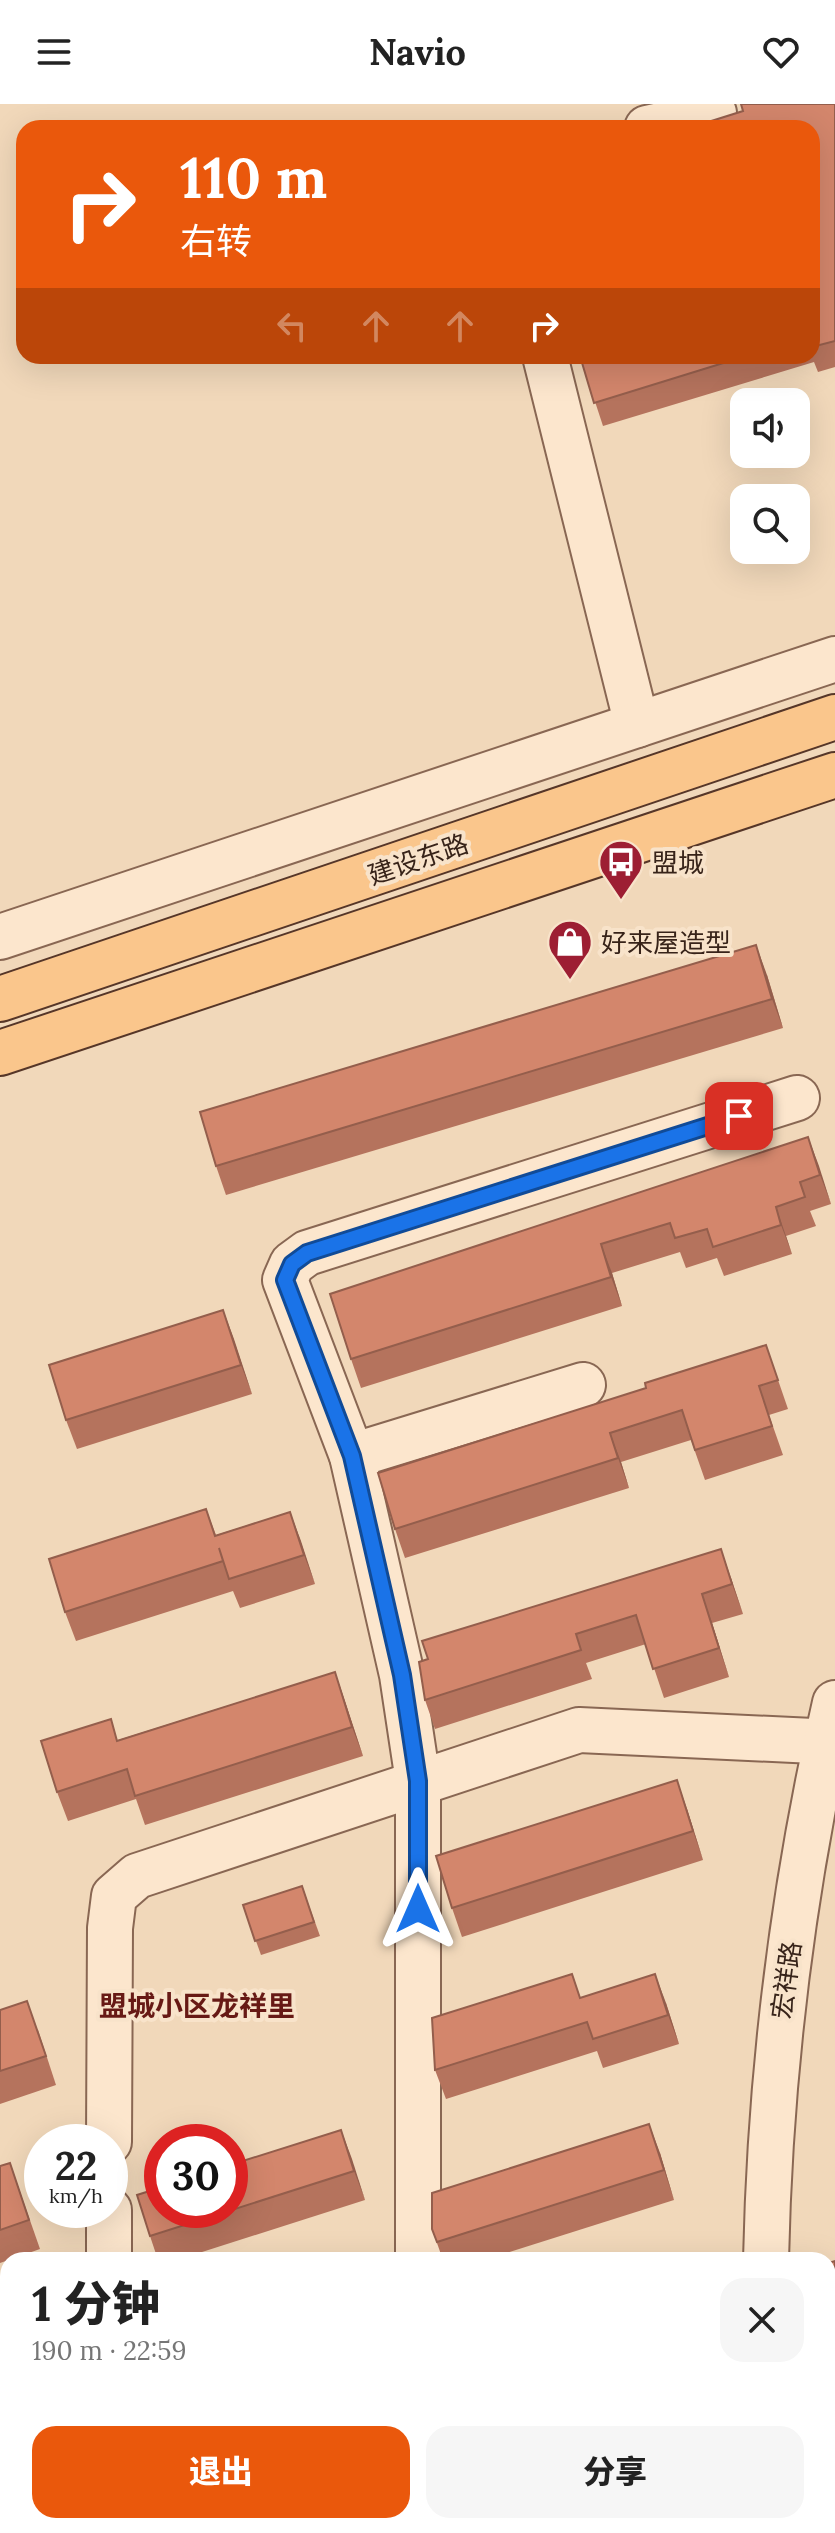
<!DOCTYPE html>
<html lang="zh">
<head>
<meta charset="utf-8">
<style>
	:root { --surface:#fff; --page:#f6f6f6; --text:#222; --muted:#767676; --accent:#ea580c }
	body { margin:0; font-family:Lora,"Noto Sans SC",serif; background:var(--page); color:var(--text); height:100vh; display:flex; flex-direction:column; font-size:30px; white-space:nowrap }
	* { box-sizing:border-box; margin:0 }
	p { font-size:26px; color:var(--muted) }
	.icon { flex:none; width:44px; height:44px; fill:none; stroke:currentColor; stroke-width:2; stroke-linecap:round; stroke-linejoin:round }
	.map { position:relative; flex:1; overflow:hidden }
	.drawer { position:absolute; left:0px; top:2148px; width:836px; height:282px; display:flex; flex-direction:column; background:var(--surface); border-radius:24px 24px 0 0; box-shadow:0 8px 32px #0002 }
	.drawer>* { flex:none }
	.hud { position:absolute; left:16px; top:16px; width:804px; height:244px; border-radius:24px; box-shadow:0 8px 32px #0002; background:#ea580c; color:#fff; overflow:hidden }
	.controls { position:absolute; left:730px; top:284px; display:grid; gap:16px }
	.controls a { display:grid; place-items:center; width:80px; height:80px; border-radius:16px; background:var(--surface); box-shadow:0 8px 32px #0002; font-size:40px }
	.speed { position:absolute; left:24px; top:2020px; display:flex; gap:16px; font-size:40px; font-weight:700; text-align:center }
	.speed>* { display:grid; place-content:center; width:104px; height:104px; border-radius:50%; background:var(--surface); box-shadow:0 8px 32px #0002; line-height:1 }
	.speed small { font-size:20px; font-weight:400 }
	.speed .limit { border:12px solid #d22; background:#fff; color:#111 }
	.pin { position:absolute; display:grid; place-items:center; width:68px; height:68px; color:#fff; margin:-34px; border-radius:16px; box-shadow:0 4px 12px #0006 }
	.me { position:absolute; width:88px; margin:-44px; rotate:0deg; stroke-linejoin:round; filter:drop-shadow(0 0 6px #0008) }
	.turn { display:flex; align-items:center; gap:28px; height:168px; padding:0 32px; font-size:36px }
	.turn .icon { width:104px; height:104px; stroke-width:2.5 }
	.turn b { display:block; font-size:56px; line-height:68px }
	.lanes { display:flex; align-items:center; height:76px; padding:0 32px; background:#0003; justify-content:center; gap:40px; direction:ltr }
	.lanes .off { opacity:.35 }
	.round { display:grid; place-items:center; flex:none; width:84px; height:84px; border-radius:24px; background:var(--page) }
	.head { display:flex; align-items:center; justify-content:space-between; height:136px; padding:0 32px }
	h1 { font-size:48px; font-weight:800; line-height:60px }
	.action { display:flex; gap:16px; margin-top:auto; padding:16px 32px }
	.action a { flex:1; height:92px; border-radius:24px; background:var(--accent); color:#fff; font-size:32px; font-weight:800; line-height:92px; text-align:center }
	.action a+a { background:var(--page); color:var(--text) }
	header { display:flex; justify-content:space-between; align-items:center; height:104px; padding:0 32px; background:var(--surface); font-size:36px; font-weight:800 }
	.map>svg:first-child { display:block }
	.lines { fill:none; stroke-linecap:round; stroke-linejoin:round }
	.minor-casing { stroke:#896753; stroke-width:48 }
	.major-casing { stroke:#563628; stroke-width:48 }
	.minor { stroke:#fce6cd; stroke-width:44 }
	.major { stroke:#fac68c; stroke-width:44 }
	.wall { fill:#b5735d }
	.shaded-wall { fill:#945e4c }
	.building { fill:#d3866c; stroke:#945e4c; stroke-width:2 }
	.route-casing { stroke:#114b97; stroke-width:20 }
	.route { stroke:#1a73e8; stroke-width:14 }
	.labels { text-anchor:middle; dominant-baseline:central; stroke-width:8; stroke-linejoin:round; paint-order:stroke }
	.street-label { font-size:26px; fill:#372319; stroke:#f8e3ca }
	.poi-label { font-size:26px; fill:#372319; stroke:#f8e3ca; text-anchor:start }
	.neighbourhood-label { font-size:28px; font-weight:bold; fill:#671915; stroke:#f8e3ca }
</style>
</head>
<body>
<header><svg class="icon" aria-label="menu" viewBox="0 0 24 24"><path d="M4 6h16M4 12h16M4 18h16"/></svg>Navio<svg class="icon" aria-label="heart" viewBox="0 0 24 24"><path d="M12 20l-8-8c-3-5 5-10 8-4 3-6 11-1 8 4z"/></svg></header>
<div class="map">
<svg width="835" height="2429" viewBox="0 0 835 2429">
	<rect width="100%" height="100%" fill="#f1d8ba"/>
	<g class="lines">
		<!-- minor casing -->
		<g class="minor-casing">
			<g id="minor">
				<polyline points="647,24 714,9"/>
				<polyline points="545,252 637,621"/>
				<polyline points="0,833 835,555"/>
				<polyline points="352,1352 583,1281"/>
				<polyline points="109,2038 110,1824 114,1792 137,1772 579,1626 835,1638"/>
				<polyline points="109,2156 109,2106"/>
				<polyline points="418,2156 418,1677 402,1571 352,1352 285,1176 292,1160 307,1149 797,994"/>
				<path d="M766,2156C770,1968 793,1782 835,1599"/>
				<polyline points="778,2422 779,2429"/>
				<polyline points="108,2429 108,2422"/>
			</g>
		</g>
		<!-- major casing -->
		<g class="major-casing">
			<g id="major">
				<polyline points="0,895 835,613"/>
				<polyline points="0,949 835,671"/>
			</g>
		</g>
		<!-- minor -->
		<use href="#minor" class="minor"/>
		<!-- major -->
		<use href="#major" class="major"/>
	</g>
	<!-- wall -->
	<g class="wall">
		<polygon points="835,0 835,263 818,268 814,258 603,322 580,252 812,252 812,24"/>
		<polygon points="767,871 783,924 226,1091 216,1062"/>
		<polygon points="808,1033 831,1100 810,1107 816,1122 786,1132 792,1150 724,1172 717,1154 686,1164 680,1148 612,1169 622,1202 361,1284 351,1255"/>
		<polygon points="223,1206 252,1290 77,1345 66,1316"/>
		<polygon points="766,1241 788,1305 769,1311 783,1351 705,1376 691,1336 621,1358 629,1384 405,1454 395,1425 646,1284"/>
		<polygon points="206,1405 216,1431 290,1408 315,1480 240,1504 233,1487 76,1537 65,1508"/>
		<polygon points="731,1474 743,1510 712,1519 729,1573 664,1594 646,1540 586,1559 592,1575 435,1625 425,1596 419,1558"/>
		<polygon points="335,1568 363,1652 145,1721 136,1695 68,1717 57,1688 118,1636"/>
		<polygon points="687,1705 703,1756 462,1833 452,1804"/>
		<polygon points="302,1782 320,1832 261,1851 243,1801"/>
		<polygon points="572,1870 580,1894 666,1899 679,1940 603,1964 597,1947 446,1995 435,1966"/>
		<polygon points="0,1906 38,1926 56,1981 0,2000"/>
		<polygon points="341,2026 365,2096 177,2156 158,2156 150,2132"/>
		<polygon points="660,2049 674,2096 484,2156 443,2156 432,2125"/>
		<polygon points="10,2059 40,2145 0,2159 0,2062"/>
		<polygon points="8,2257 8,2331 0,2334 0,2260"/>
		<polygon points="418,2422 680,2422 680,2424 665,2429 420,2429"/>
	</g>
	<!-- shaded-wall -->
	<g class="shaded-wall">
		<polygon points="756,841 767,871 783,924 772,895"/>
		<polygon points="808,1033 819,1062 831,1100 820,1071"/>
		<polygon points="776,1103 786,1132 792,1150 781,1121"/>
		<polygon points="601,1140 612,1169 622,1202 611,1173"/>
		<polygon points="223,1206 234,1235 252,1290 241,1261"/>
		<polygon points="610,1329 621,1358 629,1384 618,1354"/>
		<polygon points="290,1408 301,1437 315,1480 304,1451"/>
		<polygon points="721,1445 731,1474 743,1510 732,1480"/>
		<polygon points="702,1490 712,1519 729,1573 719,1544"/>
		<polygon points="335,1568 345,1597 363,1652 352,1623"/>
		<polygon points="677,1676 687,1705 703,1756 693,1727"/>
		<polygon points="655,1870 666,1899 679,1940 668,1911"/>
		<polygon points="649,2020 660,2049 674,2096 664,2066"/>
		<polygon points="341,2026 352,2055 365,2096 354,2067"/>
	</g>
	<!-- building -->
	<g class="building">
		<polygon points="741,0 835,0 835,237 812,243 812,24 689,24 743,7"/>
		<polygon points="580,252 746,252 594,299"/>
		<polygon points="756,841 772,895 216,1062 200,1008"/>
		<polygon points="808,1033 820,1071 800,1078 805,1093 776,1103 781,1121 713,1143 707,1125 675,1134 670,1119 601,1140 611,1173 351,1255 330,1190"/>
		<polygon points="223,1206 241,1261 66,1316 49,1261"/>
		<polygon points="766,1241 778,1276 759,1282 772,1322 695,1346 682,1306 610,1329 618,1354 395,1425 378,1369 646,1284 645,1279"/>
		<polygon points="206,1405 215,1432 290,1408 304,1451 229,1475 219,1444 223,1457 65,1508 49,1455"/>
		<polygon points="721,1445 732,1480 702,1490 719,1544 653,1565 636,1511 576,1530 581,1546 425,1596 419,1558 428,1555 422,1537"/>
		<polygon points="335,1568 352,1623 135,1692 127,1665 57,1688 41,1637 111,1615 117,1637"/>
		<polygon points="677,1676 693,1727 452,1804 436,1752"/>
		<polygon points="302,1782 314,1818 255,1837 243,1801"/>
		<polygon points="572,1870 580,1894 655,1870 668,1911 593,1935 587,1918 435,1966 432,1914"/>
		<polygon points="27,1897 46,1952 0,1967 0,1906"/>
		<polygon points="649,2020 664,2066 437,2138 432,2125 432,2089"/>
		<polygon points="341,2026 354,2067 150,2132 137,2091 162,2083 162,2106 230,2106 230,2061"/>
		<polygon points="10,2059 29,2116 0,2126 0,2062"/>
		<polygon points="835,2157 835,2177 829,2159"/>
		<polygon points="8,2232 8,2248 3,2234"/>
		<polygon points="8,2257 8,2310 0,2313 0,2260"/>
		<polygon points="166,2422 376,2422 378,2429 152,2429 151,2427"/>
		<polygon points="418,2422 520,2422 498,2429 420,2429"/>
	</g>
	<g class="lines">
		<!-- route casing -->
		<g class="route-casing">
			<polyline id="route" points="418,1805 418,1677 402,1571 352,1352 285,1176 292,1160 307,1149 739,1012"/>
		</g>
		<!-- route -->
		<use href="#route" class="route"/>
	</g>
	<!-- icons -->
	<defs>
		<g id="bus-pin" transform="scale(2.3)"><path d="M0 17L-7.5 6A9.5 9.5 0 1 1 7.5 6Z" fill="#9d1e33" stroke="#f8e3ca"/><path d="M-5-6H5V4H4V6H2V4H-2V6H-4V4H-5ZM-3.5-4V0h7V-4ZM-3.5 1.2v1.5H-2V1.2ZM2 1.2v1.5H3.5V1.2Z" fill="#fff"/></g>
		<g id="shop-pin" transform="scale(2.3)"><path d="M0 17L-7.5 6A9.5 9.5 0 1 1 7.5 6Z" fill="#9d1e33" stroke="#f8e3ca"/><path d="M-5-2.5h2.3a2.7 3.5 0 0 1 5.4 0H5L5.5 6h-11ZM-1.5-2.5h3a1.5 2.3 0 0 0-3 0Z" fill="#fff"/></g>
	</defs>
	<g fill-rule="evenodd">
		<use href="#bus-pin" x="621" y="758"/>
		<use href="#shop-pin" x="570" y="838"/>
	</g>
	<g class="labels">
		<!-- street labels -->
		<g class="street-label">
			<text transform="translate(418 755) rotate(-19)">建设东路</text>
			<text transform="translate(786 1876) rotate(-82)">宏祥路</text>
		</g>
		<!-- poi labels -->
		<g class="poi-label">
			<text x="652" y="758">盟城</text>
			<text x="601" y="838">好来屋造型</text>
		</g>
		<!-- neighbourhood labels -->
		<g class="neighbourhood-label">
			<text x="197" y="1902">盟城小区龙祥里</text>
		</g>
	</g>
</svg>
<div class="controls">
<a><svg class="icon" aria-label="sound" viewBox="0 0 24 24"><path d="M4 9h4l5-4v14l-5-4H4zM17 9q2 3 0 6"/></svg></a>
<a><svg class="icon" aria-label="search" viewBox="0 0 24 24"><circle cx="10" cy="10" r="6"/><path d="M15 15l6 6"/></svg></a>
</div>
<div class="speed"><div>22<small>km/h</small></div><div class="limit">30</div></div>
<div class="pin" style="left:739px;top:1012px;background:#d93025"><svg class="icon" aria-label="arrive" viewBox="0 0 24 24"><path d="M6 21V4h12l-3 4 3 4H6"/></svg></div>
<svg class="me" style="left:418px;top:1805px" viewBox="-20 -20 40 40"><path d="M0-17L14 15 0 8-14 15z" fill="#1a73e8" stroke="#fff" stroke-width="4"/></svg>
<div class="hud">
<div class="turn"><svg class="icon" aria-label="right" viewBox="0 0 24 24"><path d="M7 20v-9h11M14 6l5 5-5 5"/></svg><div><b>110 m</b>右转</div></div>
<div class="lanes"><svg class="icon off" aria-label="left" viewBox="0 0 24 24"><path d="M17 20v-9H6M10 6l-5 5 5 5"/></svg><svg class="icon off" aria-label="ahead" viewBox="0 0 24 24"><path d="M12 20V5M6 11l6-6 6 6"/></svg><svg class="icon off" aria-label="ahead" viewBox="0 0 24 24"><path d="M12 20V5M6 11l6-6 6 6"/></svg><svg class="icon" aria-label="right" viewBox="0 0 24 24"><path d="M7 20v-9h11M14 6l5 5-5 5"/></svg></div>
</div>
<section class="drawer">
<div class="head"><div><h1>1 分钟</h1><p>190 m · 22:59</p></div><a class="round"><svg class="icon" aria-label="close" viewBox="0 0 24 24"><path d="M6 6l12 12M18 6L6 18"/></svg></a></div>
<div class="action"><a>退出</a><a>分享</a></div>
</section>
</div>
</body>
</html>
